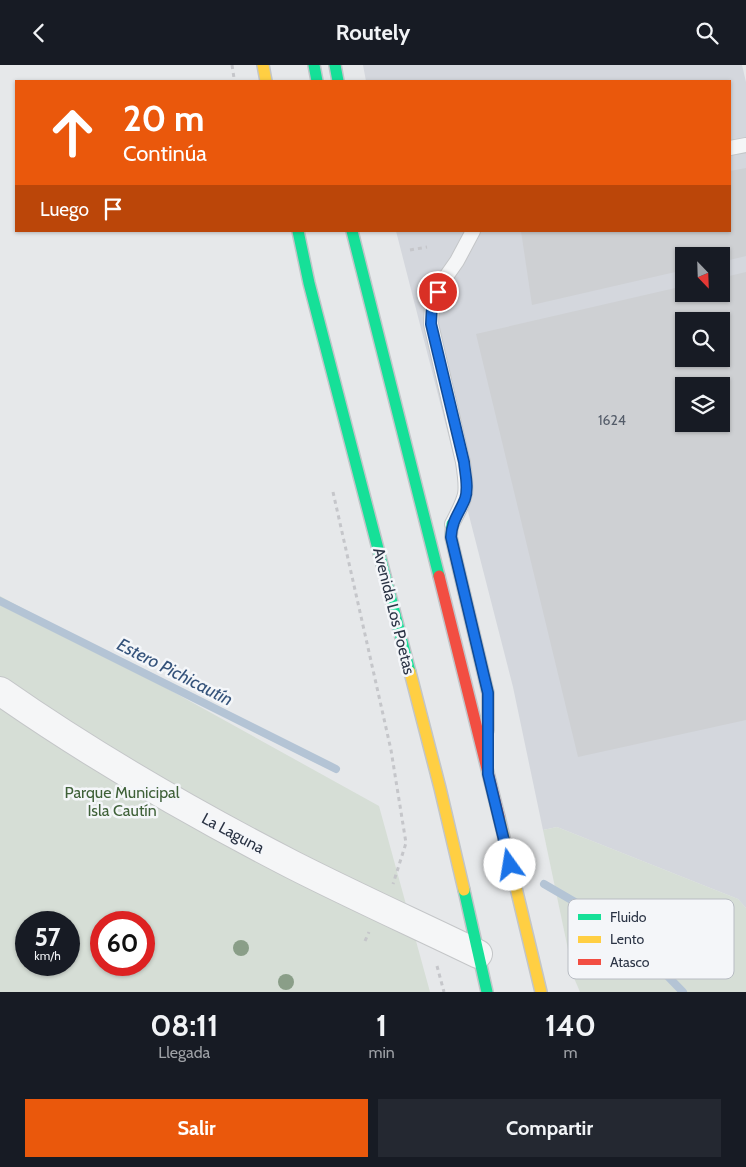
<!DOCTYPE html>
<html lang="es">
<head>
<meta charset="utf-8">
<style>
	:root { --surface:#171b24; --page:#242831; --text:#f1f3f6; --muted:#9ea1a6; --accent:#ea580c }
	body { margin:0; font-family:Cabin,sans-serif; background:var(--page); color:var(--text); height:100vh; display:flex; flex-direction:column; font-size:19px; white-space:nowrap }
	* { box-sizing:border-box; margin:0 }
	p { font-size:16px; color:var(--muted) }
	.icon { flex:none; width:28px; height:28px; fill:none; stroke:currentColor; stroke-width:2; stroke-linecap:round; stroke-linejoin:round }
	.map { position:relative; height:927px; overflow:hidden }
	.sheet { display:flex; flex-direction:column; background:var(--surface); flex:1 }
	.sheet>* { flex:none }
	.top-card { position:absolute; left:15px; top:15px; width:716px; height:152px; border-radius:0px; box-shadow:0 1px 4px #0004; background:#ea580c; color:#fff; overflow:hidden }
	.needle { width:32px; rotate:157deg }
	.tools { position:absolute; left:675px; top:182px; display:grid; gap:10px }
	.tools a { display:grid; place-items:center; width:55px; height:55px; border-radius:0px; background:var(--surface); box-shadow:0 1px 4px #0004; font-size:25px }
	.speed { position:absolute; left:15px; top:846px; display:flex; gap:10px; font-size:25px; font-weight:700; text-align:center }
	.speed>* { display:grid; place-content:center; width:65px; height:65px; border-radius:50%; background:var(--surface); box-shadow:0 1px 4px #0004; line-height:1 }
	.speed small { font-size:12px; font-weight:400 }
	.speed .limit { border:8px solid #d22; background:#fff; color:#111 }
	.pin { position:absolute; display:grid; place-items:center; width:42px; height:42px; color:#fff; margin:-21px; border:2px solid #fff; border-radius:50%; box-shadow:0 1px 5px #0007 }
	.me { position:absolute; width:55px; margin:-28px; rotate:347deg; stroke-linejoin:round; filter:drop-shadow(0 0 4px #0008) }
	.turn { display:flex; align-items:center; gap:18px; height:105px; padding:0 25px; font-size:22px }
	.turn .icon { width:65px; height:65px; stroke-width:2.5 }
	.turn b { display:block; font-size:35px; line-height:42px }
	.then { display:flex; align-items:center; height:48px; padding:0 25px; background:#0003; gap:10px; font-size:19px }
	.eta { display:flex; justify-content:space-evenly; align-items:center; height:85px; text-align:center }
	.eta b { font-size:30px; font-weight:800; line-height:35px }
	.cta { display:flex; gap:10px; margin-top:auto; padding:10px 25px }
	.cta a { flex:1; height:58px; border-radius:0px; background:var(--accent); color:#fff; font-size:20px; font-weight:800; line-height:58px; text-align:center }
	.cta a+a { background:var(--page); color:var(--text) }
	header { display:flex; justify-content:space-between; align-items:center; height:65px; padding:0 25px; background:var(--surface); font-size:22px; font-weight:800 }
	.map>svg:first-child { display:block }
	.built { fill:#d4d7dd; fill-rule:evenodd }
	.green { fill:#d6ded6; fill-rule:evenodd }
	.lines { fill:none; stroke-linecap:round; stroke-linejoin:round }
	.stream { stroke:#b4c4d5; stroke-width:8 }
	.building { fill:#ced0d3; fill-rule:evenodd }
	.lane-casing { stroke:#c4c6c8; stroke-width:16 }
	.street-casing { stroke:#c4c6c8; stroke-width:30 }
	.fast-casing { stroke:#c2c5c8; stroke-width:14 }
	.slow-casing { stroke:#c2c5c8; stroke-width:14 }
	.jam-casing { stroke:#c2c5c8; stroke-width:14 }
	.path { stroke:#c5c6ca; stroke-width:3; stroke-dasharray:4 4; stroke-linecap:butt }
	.lane { stroke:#f5f6f7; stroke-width:14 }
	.street { stroke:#f5f6f7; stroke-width:28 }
	.fast { stroke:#16e098; stroke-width:11 }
	.slow { stroke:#ffcf43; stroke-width:11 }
	.jam { stroke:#f24e42; stroke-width:11 }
	.tree { fill:#8a9e88 }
	.route-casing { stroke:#114b97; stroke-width:12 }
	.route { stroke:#1a73e8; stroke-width:9 }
	.labels { text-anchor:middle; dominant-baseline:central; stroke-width:5; stroke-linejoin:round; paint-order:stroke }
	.number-label { font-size:14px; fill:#545c69 }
	.street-label { font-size:16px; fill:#2b3445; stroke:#f4f6f9 }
	.park-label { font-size:16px; fill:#3f6138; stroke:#f4f6f9 }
	.water-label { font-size:18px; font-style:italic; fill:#34527a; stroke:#f4f6f9 }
	.key { fill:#f4f6f9; stroke:#b8bcc3; stroke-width:1 }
	.key-label { font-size:14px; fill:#2b3445 }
</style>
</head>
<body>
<header><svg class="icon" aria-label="back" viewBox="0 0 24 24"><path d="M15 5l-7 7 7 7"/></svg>Routely<svg class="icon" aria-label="search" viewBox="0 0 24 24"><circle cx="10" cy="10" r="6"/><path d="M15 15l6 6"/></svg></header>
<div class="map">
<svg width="746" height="927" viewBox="0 0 746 927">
	<rect width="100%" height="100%" fill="#e6e8ea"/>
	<!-- built -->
	<path class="built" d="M363,0H742L746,17V843L738,834L557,762L543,765L513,622L396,166H730V16H366ZM684,191H721V229H684ZM684,256H721V294H684ZM684,321H721V359H684Z"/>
	<!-- green -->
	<g class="green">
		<path d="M0,531L379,741L430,927H0ZM26,858H69V900H26ZM101,858H144V900H101Z"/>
		<polygon points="557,762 738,834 746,843 746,927 580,927 574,913 543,765"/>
	</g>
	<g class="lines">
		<!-- stream -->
		<g class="stream">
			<polyline points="0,536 336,704"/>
			<polyline points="544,819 623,865 683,927"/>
		</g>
	</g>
	<!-- building -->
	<g class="building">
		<polygon points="746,103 746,191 721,197 721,191 684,191 684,205 532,240 521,166 730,166 730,106"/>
		<path d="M746,207V655L578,692L476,269L684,221V229H721V213ZM684,256H721V294H684ZM684,321H721V359H684Z"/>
	</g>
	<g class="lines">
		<!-- lane casing -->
		<g class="lane-casing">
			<g id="lane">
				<polyline points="730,83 746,80"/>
				<path d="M452,459C467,430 468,429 463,397L431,259L432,239L443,216L457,196L473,166"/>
			</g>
		</g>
		<!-- street casing -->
		<g class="street-casing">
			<path id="street" d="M0,626C93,691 192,748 293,800C354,831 416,859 478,889"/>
		</g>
		<!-- fast casing -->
		<g class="fast-casing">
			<g id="fast">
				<polyline points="314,0 317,16"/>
				<polyline points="335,0 338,16"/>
				<polyline points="298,166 309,218 410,607"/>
				<polyline points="352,166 439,511"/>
				<polyline points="452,459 451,472 488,628 488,665"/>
				<polyline points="464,825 487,927"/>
			</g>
		</g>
		<!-- slow casing -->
		<g class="slow-casing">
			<g id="slow">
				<polyline points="263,0 266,16"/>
				<polyline points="410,607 440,723 464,825"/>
				<polyline points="499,752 541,927"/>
			</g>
		</g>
		<!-- jam casing -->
		<g class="jam-casing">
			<polyline id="jam" points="439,511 499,752"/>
		</g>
		<!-- path -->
		<g class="path">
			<polyline points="232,0 234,13"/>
			<polyline points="410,185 427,182"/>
			<polyline points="333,427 391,685 406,778 393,819"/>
			<polyline points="365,876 369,867"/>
			<polyline points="437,901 444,927"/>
		</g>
		<!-- lane -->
		<use href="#lane" class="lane"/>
		<!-- street -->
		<use href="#street" class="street"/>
		<!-- fast -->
		<use href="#fast" class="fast"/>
		<!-- slow -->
		<use href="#slow" class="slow"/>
		<!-- jam -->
		<use href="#jam" class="jam"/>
	</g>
	<!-- trees -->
	<g class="tree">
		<circle cx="241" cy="883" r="8"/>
		<circle cx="286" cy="917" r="8"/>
	</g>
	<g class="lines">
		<!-- route casing -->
		<g class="route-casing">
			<path id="route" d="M438,227L432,239L431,259L464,397C465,408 469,423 465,434C459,449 452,455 451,472L488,628V709L510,800"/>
		</g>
		<!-- route -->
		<use href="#route" class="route"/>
	</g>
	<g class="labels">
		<!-- number labels -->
		<g class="number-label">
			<text x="612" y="355">1624</text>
		</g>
		<!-- street labels -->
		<g class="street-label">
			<text transform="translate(394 546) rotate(76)">Avenida Los Poetas</text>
			<text transform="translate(233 768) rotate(28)">La Laguna</text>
		</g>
		<!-- park labels -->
		<g class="park-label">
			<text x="122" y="727">Parque Municipal<tspan x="122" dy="18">Isla Cautín</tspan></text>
		</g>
		<!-- water labels -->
		<g class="water-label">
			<text transform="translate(175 607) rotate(27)">Estero Pichicautín</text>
		</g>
	</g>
	<!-- legend -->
	<rect x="568" y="834" width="166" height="80" rx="8" class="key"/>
	<rect x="578" y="849" width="23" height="6" fill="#16e098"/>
	<rect x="578" y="871" width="23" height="7" fill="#ffcf43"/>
	<rect x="578" y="894" width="23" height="6" fill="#f24e42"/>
	<g class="key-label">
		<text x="610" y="857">Fluido</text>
		<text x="610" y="879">Lento</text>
		<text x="610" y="902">Atasco</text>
	</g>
</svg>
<div class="tools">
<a><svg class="needle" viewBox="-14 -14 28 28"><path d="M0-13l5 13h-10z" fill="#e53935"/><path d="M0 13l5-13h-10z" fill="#9ea1a6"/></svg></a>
<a><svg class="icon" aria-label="search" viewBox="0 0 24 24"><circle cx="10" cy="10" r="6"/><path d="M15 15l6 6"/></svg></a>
<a><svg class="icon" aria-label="layers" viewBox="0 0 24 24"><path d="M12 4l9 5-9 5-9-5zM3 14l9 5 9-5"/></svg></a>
</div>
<div class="speed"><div>57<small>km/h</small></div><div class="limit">60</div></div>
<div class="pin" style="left:438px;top:227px;background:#d93025"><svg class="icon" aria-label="arrive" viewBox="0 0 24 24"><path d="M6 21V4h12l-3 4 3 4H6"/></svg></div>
<svg class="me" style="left:510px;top:800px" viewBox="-20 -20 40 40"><circle r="19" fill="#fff"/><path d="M0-13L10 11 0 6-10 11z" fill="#1a73e8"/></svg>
<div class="top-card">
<div class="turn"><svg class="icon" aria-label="ahead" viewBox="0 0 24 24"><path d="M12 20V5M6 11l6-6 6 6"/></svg><div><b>20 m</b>Continúa</div></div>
<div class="then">Luego<svg class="icon" aria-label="arrive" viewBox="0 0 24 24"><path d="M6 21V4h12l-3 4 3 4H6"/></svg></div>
</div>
</div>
<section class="sheet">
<div class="eta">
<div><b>08:11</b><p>Llegada</p></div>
<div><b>1</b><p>min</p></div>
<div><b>140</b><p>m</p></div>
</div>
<div class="cta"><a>Salir</a><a>Compartir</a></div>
</section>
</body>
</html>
